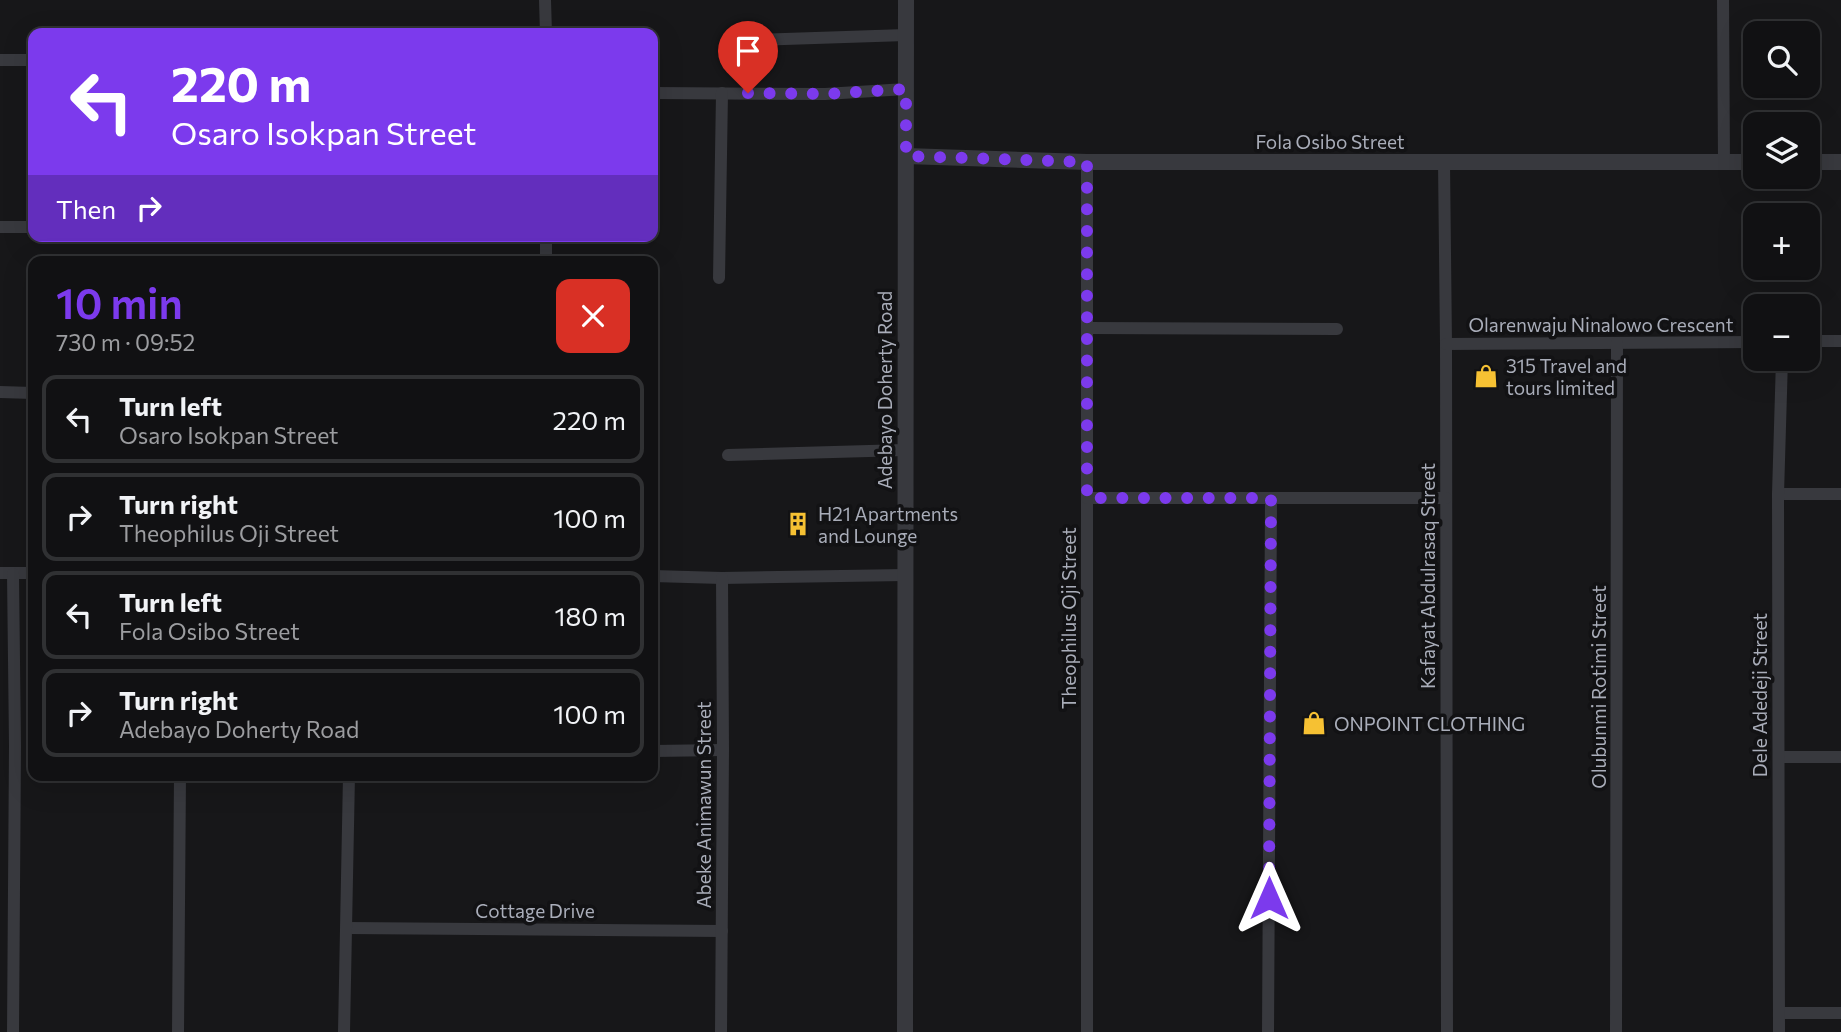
<!DOCTYPE html>
<html lang="en">
<head>
<meta charset="utf-8">
<style>
	:root { --surface:#111113; --page:#1a1a1c; --text:#f1f3f6; --muted:#9c9da0; --line:#303133; --accent:#7c3aed }
	body { margin:0; font-family:Commissioner,sans-serif; background:var(--page); color:var(--text); height:100vh; display:flex; flex-direction:column; font-size:26px; white-space:nowrap }
	* { box-sizing:border-box; margin:0 }
	p { font-size:23px; color:var(--muted) }
	.icon { flex:none; width:38px; height:38px; fill:none; stroke:currentColor; stroke-width:2; stroke-linecap:round; stroke-linejoin:round }
	.map { position:relative; flex:1; overflow:hidden }
	.side { position:absolute; left:28px; top:256px; width:630px; height:525px; display:flex; flex-direction:column; background:var(--surface); border-radius:14px; box-shadow:0 7px 28px #0002,0 0 0 2px var(--line) }
	.side>* { flex:none }
	.hud { position:absolute; left:28px; top:28px; width:630px; height:214px; border-radius:14px; box-shadow:0 7px 28px #0002,0 0 0 2px var(--line); background:#7c3aed; color:#fff; overflow:hidden }
	.fabs { position:absolute; left:1743px; top:21px; display:grid; gap:14px }
	.fabs a { display:grid; place-items:center; width:77px; height:77px; border-radius:14px; background:var(--surface); box-shadow:0 7px 28px #0002,0 0 0 2px var(--line); font-size:35px }
	.pin { position:absolute; display:grid; place-items:center; width:60px; height:60px; color:#fff; margin:-72px -30px; border-radius:50% 50% 50% 0; rotate:-45deg; box-shadow:0 0 7px #0007 }
	.pin .icon { rotate:45deg }
	.me { position:absolute; width:77px; margin:-38px; rotate:0deg; stroke-linejoin:round; filter:drop-shadow(0 0 5px #0008) }
	.turn { display:flex; align-items:center; gap:24px; height:147px; padding:0 28px; font-size:32px }
	.turn .icon { width:91px; height:91px; stroke-width:2.5 }
	.turn b { display:block; font-size:49px; line-height:60px }
	.then { display:flex; align-items:center; height:66px; padding:0 28px; background:#0003; gap:14px; font-size:26px }
	.round { display:grid; place-items:center; flex:none; width:74px; height:74px; border-radius:14px; background:var(--page) }
	.summary { display:flex; align-items:center; justify-content:space-between; height:119px; padding:0 28px }
	h1 { font-size:42px; font-weight:600; line-height:52px; color:var(--accent) }
	ul { padding:0; list-style:none }
	li { display:flex; align-items:center; gap:21px; height:88px; margin:0 14px 10px; padding:0 14px; border:4px solid var(--line); border-radius:14px }
	li div { flex:1 }
	li b { display:block; font-size:26px }
	li em { font-style:normal }
	.map>svg:first-child { display:block }
	.lines { fill:none; stroke-linecap:round; stroke-linejoin:round }
	.minor { stroke:#38393e; stroke-width:12 }
	.tertiary { stroke:#38393e; stroke-width:16 }
	.route { stroke:#7c3aed; stroke-width:12; stroke-dasharray:0 21.6 }
	.labels { text-anchor:middle; dominant-baseline:central; stroke-width:7; stroke-linejoin:round; paint-order:stroke }
	.street-label { font-size:19px; fill:#a9adb9; stroke:#121214 }
	.poi-label { font-size:19px; fill:#a9adb9; stroke:#121214; text-anchor:start }
</style>
</head>
<body>
<div class="map">
<svg width="1841" height="1032" viewBox="0 0 1841 1032">
	<rect width="100%" height="100%" fill="#171719"/>
	<g class="lines">
		<!-- minor -->
		<g class="minor">
			<polyline points="545,0 546,33"/>
			<polyline points="1723,0 1724,162"/>
			<polyline points="727,41 906,35"/>
			<polyline points="0,60 33,60"/>
			<polyline points="653,93 825,94 906,89"/>
			<polyline points="1087,162 1087,1032"/>
			<polyline points="1444,162 1446,344 1447,1032"/>
			<polyline points="0,227 33,227"/>
			<polyline points="546,261 546,236"/>
			<polyline points="719,278 722,93"/>
			<polyline points="1088,328 1337,329"/>
			<polyline points="1808,341 1841,341"/>
			<polyline points="1446,344 1755,342"/>
			<polyline points="0,392 33,393"/>
			<polyline points="728,455 905,450"/>
			<polyline points="1778,494 1841,494"/>
			<polyline points="1087,498 1446,498"/>
			<polyline points="0,573 33,573"/>
			<polyline points="653,576 722,578 905,575"/>
			<polyline points="653,751 723,750"/>
			<polyline points="1779,757 1841,757"/>
			<polyline points="347,928 722,931"/>
			<polyline points="1779,1013 1841,1013"/>
			<polyline points="13,1032 15,746 13,574"/>
			<polyline points="178,1032 180,775"/>
			<polyline points="344,1032 349,775"/>
			<polyline points="721,1032 723,750 722,578"/>
			<polyline points="1268,1032 1271,498"/>
			<polyline points="1616,1032 1617,343"/>
			<polyline points="1779,1032 1778,494 1782,359"/>
		</g>
		<!-- tertiary -->
		<g class="tertiary">
			<polyline points="906,156 1087,162 1755,162"/>
			<polyline points="1808,162 1841,162"/>
			<polyline points="905,1032 906,0"/>
		</g>
	</g>
	<g class="lines">
		<!-- route -->
		<polyline class="route" points="748,93 825,94 906,89 906,156 1087,162 1087,498 1271,498 1269,898"/>
	</g>
	<!-- icons -->
	<defs>
		<g id="shop-bare" transform="scale(1.89)"><path d="M-5-2.5h2.3a2.7 3.5 0 0 1 5.4 0H5L5.5 6h-11ZM-1.5-2.5h3a1.5 2.3 0 0 0-3 0Z" fill="#f6c133" stroke="#121214" stroke-width="2.5" paint-order="stroke"/></g>
		<g id="building-bare" transform="scale(1.89)"><path d="M-4-6H4V6H1V3H-1V6H-4ZM-2.5-4.3h1.7v1.8h-1.7ZM.8-4.3h1.7v1.8H.8ZM-2.5-1h1.7V.8h-1.7ZM.8-1h1.7V.8H.8Z" fill="#f6c133" stroke="#121214" stroke-width="2.5" paint-order="stroke"/></g>
	</defs>
	<g fill-rule="evenodd">
		<use href="#shop-bare" x="1486" y="376"/>
		<use href="#building-bare" x="798" y="524"/>
		<use href="#shop-bare" x="1314" y="723"/>
	</g>
	<g class="labels">
		<!-- street labels -->
		<g class="street-label">
			<text x="1330" y="141">Fola Osibo Street</text>
			<text x="1601" y="324">Olarenwaju Ninalowo Crescent</text>
			<text transform="translate(884 390) rotate(-90)">Adebayo Doherty Road</text>
			<text transform="translate(1427 576) rotate(-90)">Kafayat Abdulrasaq Street</text>
			<text transform="translate(1068 618) rotate(-90)">Theophilus Oji Street</text>
			<text transform="translate(1598 687) rotate(-90)">Olubunmi Rotimi Street</text>
			<text transform="translate(1759 695) rotate(-90)">Dele Adedeji Street</text>
			<text transform="translate(703 805) rotate(-90)">Abeke Animawun Street</text>
			<text x="535" y="910">Cottage Drive</text>
		</g>
		<!-- poi labels -->
		<g class="poi-label">
			<text x="1506" y="365">315 Travel and<tspan x="1506" dy="22">tours limited</tspan></text>
			<text x="818" y="513">H21 Apartments<tspan x="818" dy="22">and Lounge</tspan></text>
			<text x="1334" y="723">ONPOINT CLOTHING</text>
		</g>
	</g>
</svg>
<div class="fabs">
<a><svg class="icon" aria-label="search" viewBox="0 0 24 24"><circle cx="10" cy="10" r="6"/><path d="M15 15l6 6"/></svg></a>
<a><svg class="icon" aria-label="layers" viewBox="0 0 24 24"><path d="M12 4l9 5-9 5-9-5zM3 14l9 5 9-5"/></svg></a>
<a>+</a>
<a>−</a>
</div>
<div class="pin" style="left:748px;top:93px;background:#d93025"><svg class="icon" aria-label="arrive" viewBox="0 0 24 24"><path d="M6 21V4h12l-3 4 3 4H6"/></svg></div>
<svg class="me" style="left:1269px;top:898px" viewBox="-20 -20 40 40"><path d="M0-17L14 15 0 8-14 15z" fill="#7c3aed" stroke="#fff" stroke-width="4"/></svg>
<div class="hud">
<div class="turn"><svg class="icon" aria-label="left" viewBox="0 0 24 24"><path d="M17 20v-9H6M10 6l-5 5 5 5"/></svg><div><b>220 m</b>Osaro Isokpan Street</div></div>
<div class="then">Then<svg class="icon" aria-label="right" viewBox="0 0 24 24"><path d="M7 20v-9h11M14 6l5 5-5 5"/></svg></div>
</div>
<section class="side">
<div class="summary"><div><h1>10 min</h1><p>730 m · 09:52</p></div><a class="round" style="background:#d93025;color:#fff"><svg class="icon" aria-label="close" viewBox="0 0 24 24"><path d="M6 6l12 12M18 6L6 18"/></svg></a></div>
<ul>
<li><svg class="icon" aria-label="left" viewBox="0 0 24 24"><path d="M17 20v-9H6M10 6l-5 5 5 5"/></svg><div><b>Turn left</b><p>Osaro Isokpan Street</p></div><em>220 m</em></li>
<li><svg class="icon" aria-label="right" viewBox="0 0 24 24"><path d="M7 20v-9h11M14 6l5 5-5 5"/></svg><div><b>Turn right</b><p>Theophilus Oji Street</p></div><em>100 m</em></li>
<li><svg class="icon" aria-label="left" viewBox="0 0 24 24"><path d="M17 20v-9H6M10 6l-5 5 5 5"/></svg><div><b>Turn left</b><p>Fola Osibo Street</p></div><em>180 m</em></li>
<li><svg class="icon" aria-label="right" viewBox="0 0 24 24"><path d="M7 20v-9h11M14 6l5 5-5 5"/></svg><div><b>Turn right</b><p>Adebayo Doherty Road</p></div><em>100 m</em></li>
</ul>
</section>
</div>
</body>
</html>
